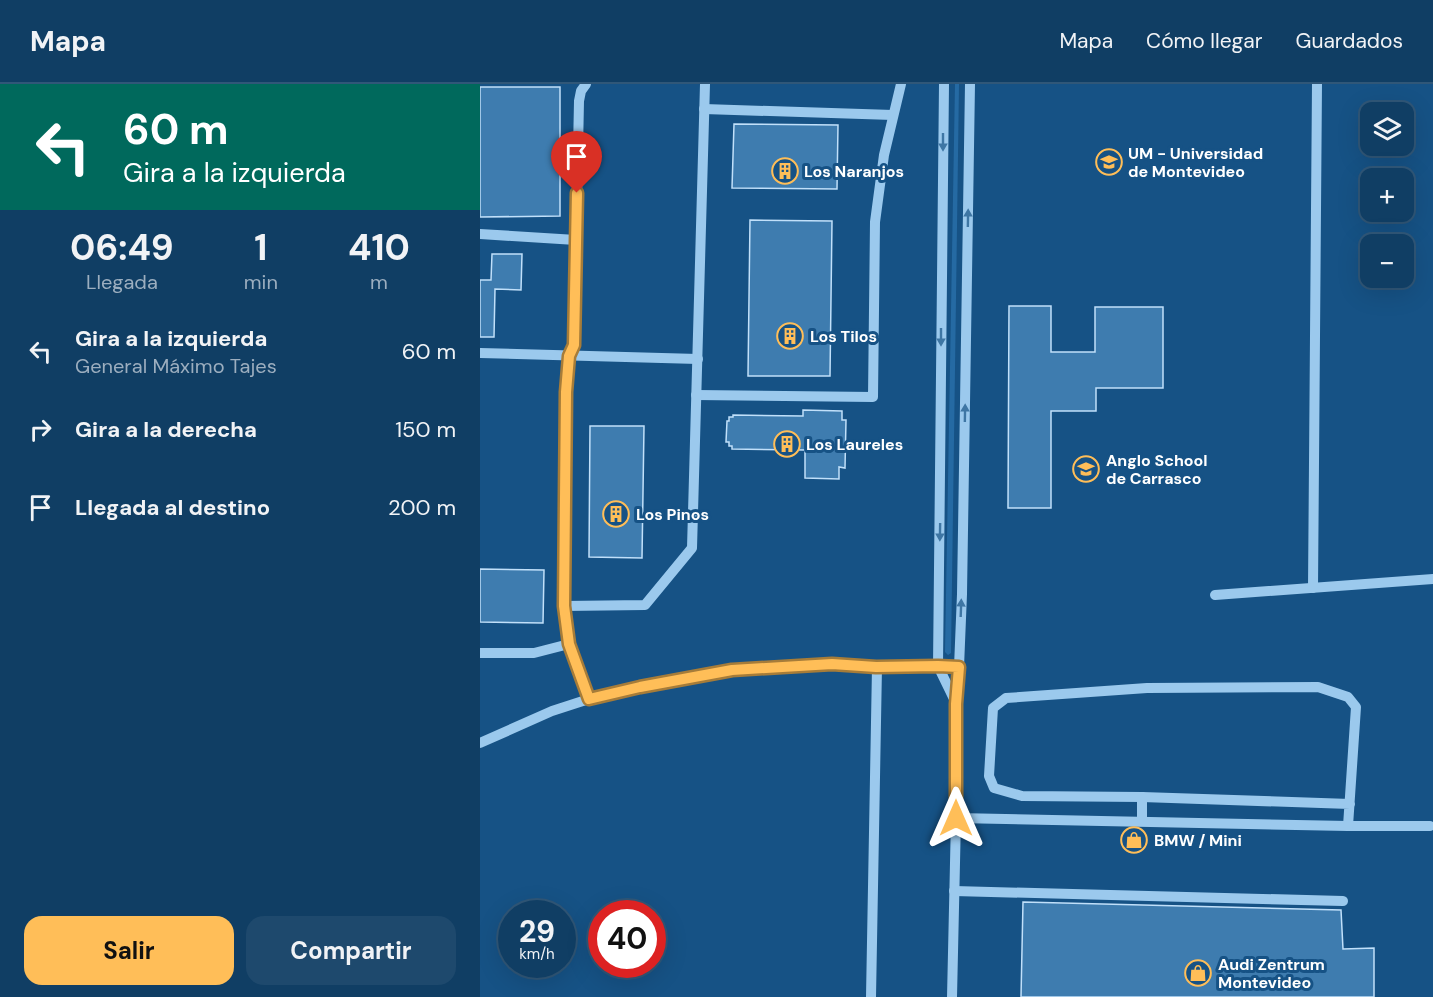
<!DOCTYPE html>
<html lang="es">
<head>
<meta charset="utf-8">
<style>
	:root { --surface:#103e64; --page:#1e496d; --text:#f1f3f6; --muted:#9caebf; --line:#305778; --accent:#ffbe58 }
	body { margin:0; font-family:"DM Sans",sans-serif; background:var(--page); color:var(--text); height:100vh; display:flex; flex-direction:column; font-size:22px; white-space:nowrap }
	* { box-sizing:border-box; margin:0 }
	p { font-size:20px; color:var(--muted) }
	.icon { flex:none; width:33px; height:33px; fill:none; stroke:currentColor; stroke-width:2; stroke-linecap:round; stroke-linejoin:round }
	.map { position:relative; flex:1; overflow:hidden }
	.details { display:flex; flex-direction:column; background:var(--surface); width:480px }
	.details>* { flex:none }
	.guide { background:#00695c; color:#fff; overflow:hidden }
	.fabs { position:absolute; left:880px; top:18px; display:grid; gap:12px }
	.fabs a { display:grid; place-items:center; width:54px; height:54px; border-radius:12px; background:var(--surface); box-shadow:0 6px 24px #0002,0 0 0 2px var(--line); font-size:30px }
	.speed { position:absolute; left:18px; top:816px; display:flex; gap:12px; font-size:30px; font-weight:700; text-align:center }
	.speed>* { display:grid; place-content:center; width:78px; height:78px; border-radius:50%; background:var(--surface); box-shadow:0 6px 24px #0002,0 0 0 2px var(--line); line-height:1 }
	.speed small { font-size:15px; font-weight:400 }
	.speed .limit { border:9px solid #d22; background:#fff; color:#111 }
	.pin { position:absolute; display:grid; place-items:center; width:51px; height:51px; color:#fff; margin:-62px -26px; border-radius:50% 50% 50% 0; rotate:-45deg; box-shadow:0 0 6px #0007 }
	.pin .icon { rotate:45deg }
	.me { position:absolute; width:66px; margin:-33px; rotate:0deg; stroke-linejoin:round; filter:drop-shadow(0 0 4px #0008) }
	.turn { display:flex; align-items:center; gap:21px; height:126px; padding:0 24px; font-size:27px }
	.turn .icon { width:78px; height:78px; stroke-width:2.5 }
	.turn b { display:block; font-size:42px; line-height:51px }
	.eta { display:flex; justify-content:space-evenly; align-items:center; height:102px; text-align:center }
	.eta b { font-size:36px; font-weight:700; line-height:42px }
	.cta { display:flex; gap:12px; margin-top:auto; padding:12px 24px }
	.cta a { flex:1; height:69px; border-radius:18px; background:var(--accent); color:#111; font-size:24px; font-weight:700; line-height:69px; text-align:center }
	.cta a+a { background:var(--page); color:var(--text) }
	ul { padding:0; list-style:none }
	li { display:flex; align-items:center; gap:18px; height:78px; padding:0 24px }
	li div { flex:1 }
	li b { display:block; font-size:22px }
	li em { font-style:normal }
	header { display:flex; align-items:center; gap:36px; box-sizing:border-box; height:84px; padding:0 30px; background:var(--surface); border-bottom:2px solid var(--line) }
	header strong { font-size:28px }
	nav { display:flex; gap:33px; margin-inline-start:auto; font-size:21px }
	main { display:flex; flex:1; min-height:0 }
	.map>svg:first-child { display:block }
	.green { fill:#256aa3 }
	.building { fill:#3e7caf; stroke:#c1e0fa; stroke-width:1.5 }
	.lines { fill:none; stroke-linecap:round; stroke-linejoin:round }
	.minor { stroke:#9bc9ed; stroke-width:10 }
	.oneway { fill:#3e76a4 }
	.route-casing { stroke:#a67c39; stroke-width:15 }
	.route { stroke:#ffbe58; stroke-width:10 }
	.labels { text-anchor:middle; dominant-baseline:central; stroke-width:6; stroke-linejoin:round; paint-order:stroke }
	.poi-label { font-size:16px; font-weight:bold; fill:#fff; stroke:#165285; text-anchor:start }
</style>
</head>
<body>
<header>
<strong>Mapa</strong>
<nav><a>Mapa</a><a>Cómo llegar</a><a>Guardados</a></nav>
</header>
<main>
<section class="details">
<div class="guide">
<div class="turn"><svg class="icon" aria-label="left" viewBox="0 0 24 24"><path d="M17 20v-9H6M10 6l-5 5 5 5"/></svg><div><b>60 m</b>Gira a la izquierda</div></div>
</div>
<div class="eta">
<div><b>06:49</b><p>Llegada</p></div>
<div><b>1</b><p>min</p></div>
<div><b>410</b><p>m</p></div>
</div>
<ul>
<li><svg class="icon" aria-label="left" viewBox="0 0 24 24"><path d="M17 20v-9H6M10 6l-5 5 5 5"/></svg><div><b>Gira a la izquierda</b><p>General Máximo Tajes</p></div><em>60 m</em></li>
<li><svg class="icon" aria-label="right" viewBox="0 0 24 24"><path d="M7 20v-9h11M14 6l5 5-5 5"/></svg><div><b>Gira a la derecha</b></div><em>150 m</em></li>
<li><svg class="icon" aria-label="arrive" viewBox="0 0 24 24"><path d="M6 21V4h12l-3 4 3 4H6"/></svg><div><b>Llegada al destino</b></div><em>200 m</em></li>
</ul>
<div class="cta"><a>Salir</a><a>Compartir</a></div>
</section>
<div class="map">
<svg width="953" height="913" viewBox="0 0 953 913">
	<rect width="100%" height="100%" fill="#165285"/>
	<!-- green -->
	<polygon class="green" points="475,0 479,0 471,569 468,571 465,568"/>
	<!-- building -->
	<g class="building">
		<polygon points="0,3 80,3 80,132 0,133"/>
		<polygon points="254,40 358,41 357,105 252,104"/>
		<polygon points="270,136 352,137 350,292 268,292"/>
		<polygon points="12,170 42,170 41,206 15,205 14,253 0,253 0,196 11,196"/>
		<polygon points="529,222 571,222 571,268 615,268 615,223 683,223 683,304 616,304 616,327 571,327 571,424 528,424"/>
		<polygon points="323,326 362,327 362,336 366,336 365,384 359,383 359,395 325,394 325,366 252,365 252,362 249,362 249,358 246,358 247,337 249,337 249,333 253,333 253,331 323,332"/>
		<polygon points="110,342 164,342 162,474 109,473"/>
		<polygon points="0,485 64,486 63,539 0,538"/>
		<polygon points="543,818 861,826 863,865 894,864 894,913 541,913"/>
	</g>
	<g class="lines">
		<!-- minor -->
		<g class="minor">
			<polyline points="464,0 458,582 476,619"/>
			<polyline points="224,25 413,31"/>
			<polyline points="0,150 96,156"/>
			<polyline points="0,269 218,275"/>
			<polyline points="216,311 393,313 395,138 404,71 421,0"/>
			<polyline points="833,504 837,0"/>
			<polyline points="735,511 953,495"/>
			<polyline points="84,522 165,521 212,464 225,0"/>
			<path d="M89,560C80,498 85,433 86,371C86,341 82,287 94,261L99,17L101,7L106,0"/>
			<polyline points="0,569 54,569 89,560 109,615"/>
			<polyline points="0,659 72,627 109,615 160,603 252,586 352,580 397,583 458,582 479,583"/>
			<polyline points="662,713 662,737"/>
			<polyline points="476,734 868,742 950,742"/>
			<polyline points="868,742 876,623 868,613 838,603 667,604 526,614 513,624 509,692 514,704 542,712 662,713 870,720"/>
			<polyline points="474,807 863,817"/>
			<polyline points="391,913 397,583"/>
			<polyline points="472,913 476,734 476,619 479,583 482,510 490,0"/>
		</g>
	</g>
	<!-- one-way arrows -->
	<defs><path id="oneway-solid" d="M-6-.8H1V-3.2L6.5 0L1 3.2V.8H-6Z" transform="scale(1.5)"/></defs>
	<g class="oneway">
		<use href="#oneway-solid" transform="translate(463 58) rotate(90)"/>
		<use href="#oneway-solid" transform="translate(488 134) rotate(-89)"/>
		<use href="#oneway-solid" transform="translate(461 253) rotate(90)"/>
		<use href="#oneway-solid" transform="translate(485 329) rotate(-89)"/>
		<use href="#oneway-solid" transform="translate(460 448) rotate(91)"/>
		<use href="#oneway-solid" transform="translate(481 524) rotate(-88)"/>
	</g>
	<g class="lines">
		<!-- route casing -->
		<g class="route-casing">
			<polyline id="route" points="97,109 94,261 89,272 86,308 84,522 89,560 109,615 160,603 252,586 352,580 396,583 458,582 479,583 476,620 476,734"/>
		</g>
		<!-- route -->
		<use href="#route" class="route"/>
	</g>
	<!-- icons -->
	<defs>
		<g id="university-ring" transform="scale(1.35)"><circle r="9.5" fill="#165285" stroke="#ffbe58" stroke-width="1.5"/><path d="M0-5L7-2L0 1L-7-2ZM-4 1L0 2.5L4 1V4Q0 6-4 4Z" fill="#ffbe58"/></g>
		<g id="building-ring" transform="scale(1.35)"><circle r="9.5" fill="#165285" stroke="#ffbe58" stroke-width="1.5"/><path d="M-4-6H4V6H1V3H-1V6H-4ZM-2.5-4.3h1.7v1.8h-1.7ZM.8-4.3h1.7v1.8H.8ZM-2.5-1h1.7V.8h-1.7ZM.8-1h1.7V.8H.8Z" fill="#ffbe58"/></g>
		<g id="school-ring" transform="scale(1.35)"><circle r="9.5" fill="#165285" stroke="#ffbe58" stroke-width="1.5"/><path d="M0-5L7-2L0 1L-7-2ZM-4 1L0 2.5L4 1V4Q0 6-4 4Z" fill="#ffbe58"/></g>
		<g id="shop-ring" transform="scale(1.35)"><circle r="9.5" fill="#165285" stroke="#ffbe58" stroke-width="1.5"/><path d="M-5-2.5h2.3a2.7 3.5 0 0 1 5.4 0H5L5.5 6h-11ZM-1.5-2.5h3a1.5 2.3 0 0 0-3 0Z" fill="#ffbe58"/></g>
	</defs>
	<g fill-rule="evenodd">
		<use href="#university-ring" x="629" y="78"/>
		<use href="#building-ring" x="305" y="87"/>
		<use href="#building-ring" x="310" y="252"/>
		<use href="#building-ring" x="307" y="360"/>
		<use href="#school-ring" x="606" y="385"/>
		<use href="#building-ring" x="136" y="430"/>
		<use href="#shop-ring" x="654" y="756"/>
		<use href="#shop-ring" x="718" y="889"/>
	</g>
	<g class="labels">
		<!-- poi labels -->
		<g class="poi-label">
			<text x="648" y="69">UM - Universidad<tspan x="648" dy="18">de Montevideo</tspan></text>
			<text x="324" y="87">Los Naranjos</text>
			<text x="330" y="252">Los Tilos</text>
			<text x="326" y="360">Los Laureles</text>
			<text x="626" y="376">Anglo School<tspan x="626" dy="18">de Carrasco</tspan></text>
			<text x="156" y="430">Los Pinos</text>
			<text x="674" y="756">BMW / Mini</text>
			<text x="738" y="880">Audi Zentrum<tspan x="738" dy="18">Montevideo</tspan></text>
		</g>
	</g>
</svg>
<div class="fabs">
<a><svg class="icon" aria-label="layers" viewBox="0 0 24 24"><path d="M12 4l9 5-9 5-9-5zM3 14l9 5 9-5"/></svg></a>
<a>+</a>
<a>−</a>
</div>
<div class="speed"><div>29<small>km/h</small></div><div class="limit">40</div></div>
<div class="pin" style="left:97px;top:109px;background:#d93025"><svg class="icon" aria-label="arrive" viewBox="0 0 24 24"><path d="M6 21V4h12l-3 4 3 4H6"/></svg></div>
<svg class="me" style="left:476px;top:734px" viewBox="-20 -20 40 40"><path d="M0-17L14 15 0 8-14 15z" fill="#ffbe58" stroke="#fff" stroke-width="4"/></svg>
</div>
</main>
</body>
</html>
